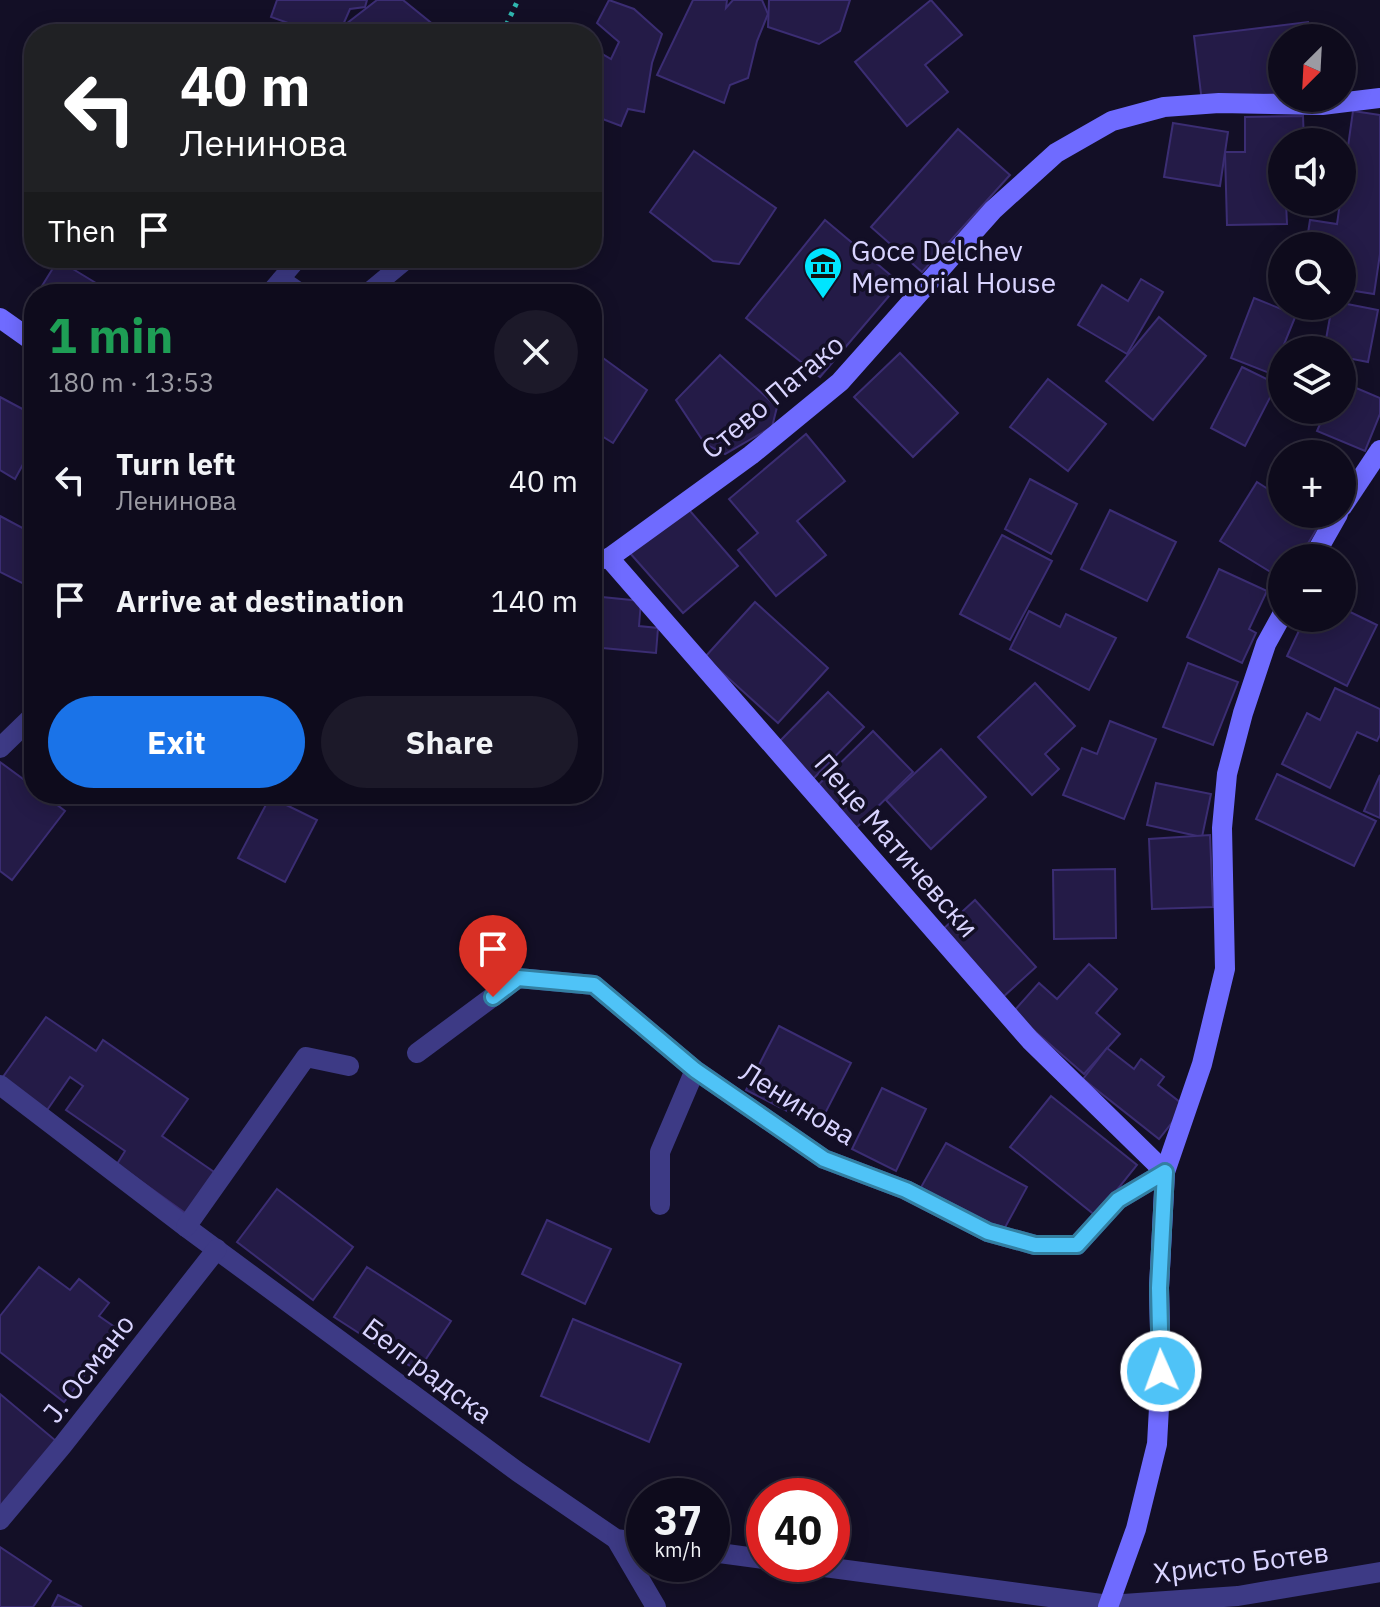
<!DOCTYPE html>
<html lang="en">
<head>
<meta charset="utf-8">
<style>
	:root { --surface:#0e0b1c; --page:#1c1929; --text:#f1f3f6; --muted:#9b9ba3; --line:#2e2b3b; --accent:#1a73e8 }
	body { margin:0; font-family:"IBM Plex Sans",sans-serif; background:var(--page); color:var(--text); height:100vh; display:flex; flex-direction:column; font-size:30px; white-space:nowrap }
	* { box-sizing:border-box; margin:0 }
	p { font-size:26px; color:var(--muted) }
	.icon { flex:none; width:44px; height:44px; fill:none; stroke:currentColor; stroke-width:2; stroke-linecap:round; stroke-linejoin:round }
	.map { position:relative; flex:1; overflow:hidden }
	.sheet { position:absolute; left:24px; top:284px; width:578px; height:520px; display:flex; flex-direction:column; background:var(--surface); border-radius:32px; box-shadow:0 4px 20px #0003,0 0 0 2px var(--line) }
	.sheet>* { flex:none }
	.guide { position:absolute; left:24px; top:24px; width:578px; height:244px; border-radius:32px; box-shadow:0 4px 20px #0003,0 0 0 2px var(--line); background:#202124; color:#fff; overflow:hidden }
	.needle { width:52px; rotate:204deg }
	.controls { position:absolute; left:1268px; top:24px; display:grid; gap:16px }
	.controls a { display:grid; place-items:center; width:88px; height:88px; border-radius:50%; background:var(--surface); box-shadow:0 4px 20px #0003,0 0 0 2px var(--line); font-size:40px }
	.speed { position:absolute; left:626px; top:1478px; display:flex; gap:16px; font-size:40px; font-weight:700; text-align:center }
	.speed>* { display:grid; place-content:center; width:104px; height:104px; border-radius:50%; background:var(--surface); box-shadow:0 4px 20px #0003,0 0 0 2px var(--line); line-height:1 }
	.speed small { font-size:20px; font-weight:400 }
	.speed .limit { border:12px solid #d22; background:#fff; color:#111 }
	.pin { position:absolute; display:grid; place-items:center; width:68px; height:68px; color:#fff; margin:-82px -34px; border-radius:50% 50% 50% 0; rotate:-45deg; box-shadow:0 0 8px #0007 }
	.pin .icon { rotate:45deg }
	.me { position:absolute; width:88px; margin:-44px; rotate:358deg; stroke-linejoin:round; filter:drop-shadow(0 0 6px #0008) }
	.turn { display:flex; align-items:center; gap:28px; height:168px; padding:0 24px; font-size:36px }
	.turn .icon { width:104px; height:104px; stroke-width:2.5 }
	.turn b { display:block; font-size:56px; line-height:68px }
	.then { display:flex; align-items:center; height:76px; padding:0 24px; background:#0003; gap:16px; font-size:30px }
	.round { display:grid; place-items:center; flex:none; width:84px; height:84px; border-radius:42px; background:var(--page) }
	.head { display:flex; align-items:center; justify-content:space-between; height:136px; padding:0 24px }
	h1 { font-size:48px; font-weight:700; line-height:60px; color:#1e9e55 }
	.cta { display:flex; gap:16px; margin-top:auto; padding:16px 24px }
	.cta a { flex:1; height:92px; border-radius:48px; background:var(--accent); color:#fff; font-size:32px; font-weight:700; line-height:92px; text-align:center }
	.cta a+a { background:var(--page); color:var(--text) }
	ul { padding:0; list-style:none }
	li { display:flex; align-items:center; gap:24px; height:120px; padding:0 24px }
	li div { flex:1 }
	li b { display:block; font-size:30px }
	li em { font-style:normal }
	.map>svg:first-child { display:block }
	.building { fill:#241b47; stroke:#3b2d73; stroke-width:2 }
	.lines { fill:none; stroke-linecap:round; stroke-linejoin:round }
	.path { stroke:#2fb8b0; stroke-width:5; stroke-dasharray:4 6; stroke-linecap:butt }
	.lane { stroke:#3d3a85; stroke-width:18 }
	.street { stroke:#3d3a85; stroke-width:20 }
	.secondary { stroke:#6f6bff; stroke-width:20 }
	.route-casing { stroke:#337fa1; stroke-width:20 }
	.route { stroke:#4fc3f7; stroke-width:14 }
	.labels { text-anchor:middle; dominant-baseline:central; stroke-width:7; stroke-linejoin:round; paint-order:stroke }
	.poi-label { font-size:28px; fill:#d9d4ff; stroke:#130f26; text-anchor:start }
	.street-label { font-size:28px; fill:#d9d4ff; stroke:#130f26 }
</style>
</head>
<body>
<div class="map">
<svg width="1380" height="1607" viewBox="0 0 1380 1607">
	<rect width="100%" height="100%" fill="#130f26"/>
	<!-- building -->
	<g class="building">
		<polygon points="277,0 367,0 365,7 350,9 339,34 319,34 271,17"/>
		<polygon points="377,0 403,0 445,34 333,34"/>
		<polygon points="609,0 634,9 662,34 652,63 644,112 628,109 621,126 592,115 592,48 611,59 619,42 597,23"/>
		<polygon points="693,0 727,0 726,8 733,0 762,0 768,14 757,41 748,78 730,85 724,103 657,75"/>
		<polygon points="769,0 850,0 840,31 819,44 768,27"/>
		<polygon points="931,0 962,35 925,65 948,92 907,126 855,62"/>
		<polygon points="1308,22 1310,38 1282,38 1282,93 1202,102 1194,36"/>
		<polygon points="1353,111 1380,115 1380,254 1374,294 1342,289 1342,246 1306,246 1310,220 1337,224"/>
		<polygon points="1303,116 1304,142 1282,142 1282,202 1286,202 1287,224 1227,225 1225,152 1245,152 1245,117"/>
		<polygon points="1173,123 1228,132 1220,186 1164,177"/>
		<polygon points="958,129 1010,175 922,272 871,227"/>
		<polygon points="694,151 776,208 739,264 713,261 650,212"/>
		<polygon points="825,220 900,283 820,377 746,318"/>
		<polygon points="58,260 114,294 37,294"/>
		<polygon points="1141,279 1163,292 1127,354 1078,325 1102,285 1128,301"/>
		<polygon points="1254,298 1296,315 1272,374 1231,358"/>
		<polygon points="1342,303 1378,310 1368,362 1342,357 1342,350 1324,350 1332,306 1342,306"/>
		<polygon points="1159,317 1206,356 1153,420 1106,381"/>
		<polygon points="592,350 647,390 613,443 592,430"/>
		<polygon points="900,353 958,413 913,457 854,397"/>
		<polygon points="720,355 777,407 772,427 725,454 705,444 676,400"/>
		<polygon points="1242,367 1277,384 1245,446 1211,428"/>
		<polygon points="1048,379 1106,424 1068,471 1010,427"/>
		<polygon points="1342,382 1380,398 1380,414 1365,451 1317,431 1326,410 1342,410"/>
		<polygon points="0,397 30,413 26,421 34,425 34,444 15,479 0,470"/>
		<polygon points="806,434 845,481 797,521 826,555 776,596 738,550 758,533 729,499"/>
		<polygon points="1030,479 1077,504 1051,554 1005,529"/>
		<polygon points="1257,482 1282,498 1282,514 1308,514 1321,522 1299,558 1282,558 1282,579 1220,541"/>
		<polygon points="684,504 738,566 683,613 629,552"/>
		<polygon points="1110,510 1176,542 1147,601 1081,569"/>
		<polygon points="0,516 34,534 34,589 0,572"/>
		<polygon points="1002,535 1052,561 1010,640 960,614"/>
		<polygon points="1219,569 1267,591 1249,629 1256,633 1242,663 1187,637"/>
		<polygon points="592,596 641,601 639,626 658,628 656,653 592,647"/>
		<polygon points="755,602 828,668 778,723 705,657"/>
		<polygon points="1342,608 1377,625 1347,686 1287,656 1305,618 1342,618"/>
		<polygon points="1029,611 1060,627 1066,614 1116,638 1089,690 1010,649"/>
		<polygon points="1188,663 1238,682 1213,745 1163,727"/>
		<polygon points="1035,683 1075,726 1045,754 1059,769 1032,795 978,737"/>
		<polygon points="1335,688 1380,709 1380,735 1377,741 1357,732 1330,788 1282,764 1307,713 1320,720"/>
		<polygon points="828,692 864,727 812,780 776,745"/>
		<polygon points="1110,721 1156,739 1124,819 1063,795 1082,748 1097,754"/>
		<polygon points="873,731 913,772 853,831 813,790"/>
		<polygon points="941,749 986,797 931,849 886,800"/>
		<polygon points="0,762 34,787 34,794 43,794 65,811 12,880 0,871"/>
		<polygon points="1277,774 1376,821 1354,866 1256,819"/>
		<polygon points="1380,775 1380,818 1364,811"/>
		<polygon points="1156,783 1211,794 1202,837 1147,825"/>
		<polygon points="270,797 317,820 285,882 238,858"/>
		<polygon points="1210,835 1213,907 1152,909 1149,839"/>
		<polygon points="1115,869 1116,938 1054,939 1053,870"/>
		<polygon points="975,900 1036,967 1003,997 942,930"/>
		<polygon points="1089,964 1117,989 1096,1013 1120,1034 1084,1074 1013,1012 1039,983 1057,999"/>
		<polygon points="46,1017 96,1051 103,1040 188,1099 162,1136 217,1174 188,1215 117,1164 125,1151 66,1110 83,1086 70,1077 45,1113 0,1081"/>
		<polygon points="779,1026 851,1063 818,1127 746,1090"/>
		<polygon points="1107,1048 1134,1069 1141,1059 1164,1077 1158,1085 1185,1106 1159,1139 1083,1079"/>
		<polygon points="882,1088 926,1109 896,1171 852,1149"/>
		<polygon points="1051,1096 1137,1165 1096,1216 1010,1147"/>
		<polygon points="946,1143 1027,1187 1002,1233 920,1189"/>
		<polygon points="277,1189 353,1247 313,1300 237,1242"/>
		<polygon points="547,1220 611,1249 585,1304 522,1274"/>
		<polygon points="39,1267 70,1290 79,1279 109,1303 99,1316 119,1330 64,1402 0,1352 0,1316"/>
		<polygon points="367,1267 451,1321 418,1371 334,1317"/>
		<polygon points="573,1319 681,1364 649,1442 541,1396"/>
		<polygon points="0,1394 62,1446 0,1520"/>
		<polygon points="0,1547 51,1581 33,1607 0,1607"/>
		<polygon points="58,1595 82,1607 52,1607"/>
	</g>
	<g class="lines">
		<!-- path -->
		<polyline class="path" points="502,34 518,0"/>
		<!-- lane -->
		<g class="lane">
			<polyline points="281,279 303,294"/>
			<polyline points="268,294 299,258"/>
			<polyline points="357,294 368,292 409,258"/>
		</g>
		<!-- street -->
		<g class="street">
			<polyline points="0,748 34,715"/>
			<polyline points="417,1053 518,978 594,985 695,1070 824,1159 906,1190 988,1232 1035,1245 1077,1245 1118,1200 1165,1172"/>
			<polyline points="0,1085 186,1227 518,1472 616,1539 644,1543"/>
			<polyline points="660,1205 660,1152 695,1070"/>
			<polyline points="186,1227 306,1057 349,1066"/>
			<polyline points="0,1520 62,1446 217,1249"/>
			<polyline points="616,1539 656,1607"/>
			<polyline points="712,1552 764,1559"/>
			<polyline points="802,1564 1109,1605 1238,1596 1380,1572"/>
		</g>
		<!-- secondary -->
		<g class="secondary">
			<polyline points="0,318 34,342"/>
			<polyline points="1342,507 1380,450"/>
			<polyline points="609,558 1030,1040 1165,1172"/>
			<polyline points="1313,558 1338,514"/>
			<polyline points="592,561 609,558 751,455 840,382 993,210 1056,153 1112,121 1164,107 1219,103 1322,105 1380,98"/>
			<polyline points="1108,1607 1136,1529 1157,1444 1161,1371 1159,1288 1165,1172 1202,1064 1225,969 1222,828 1227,774 1243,713 1266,644 1282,615"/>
		</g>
	</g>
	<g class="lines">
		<!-- route casing -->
		<g class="route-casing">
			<polyline id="route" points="493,997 518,978 594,985 695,1070 824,1159 906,1190 988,1232 1035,1245 1077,1245 1118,1200 1165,1172 1159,1288 1161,1371"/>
		</g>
		<!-- route -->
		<use href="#route" class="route"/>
	</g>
	<!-- icons -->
	<defs>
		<g id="museum-pin" transform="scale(2)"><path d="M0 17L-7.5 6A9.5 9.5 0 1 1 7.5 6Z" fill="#00e5ff" stroke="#130f26"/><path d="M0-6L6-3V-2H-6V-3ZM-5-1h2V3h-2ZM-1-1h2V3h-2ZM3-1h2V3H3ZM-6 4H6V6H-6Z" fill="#111"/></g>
	</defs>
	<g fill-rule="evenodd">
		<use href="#museum-pin" x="823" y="266"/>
	</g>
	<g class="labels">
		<!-- poi labels -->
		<g class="poi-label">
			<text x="851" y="250">Goce Delchev<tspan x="851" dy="32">Memorial House</tspan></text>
		</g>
		<!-- street labels -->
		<g class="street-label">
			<text transform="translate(772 396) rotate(-40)">Стево Патако</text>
			<text transform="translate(897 845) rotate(49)">Пеце Матичевски</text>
			<text transform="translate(798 1103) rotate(32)">Ленинова</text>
			<text transform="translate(88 1368) rotate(-52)">Ј. Османо</text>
			<text transform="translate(428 1370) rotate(37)">Белградска</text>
			<text transform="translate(1241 1562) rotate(-7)">Христо Ботев</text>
		</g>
	</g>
</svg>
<div class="controls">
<a><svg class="needle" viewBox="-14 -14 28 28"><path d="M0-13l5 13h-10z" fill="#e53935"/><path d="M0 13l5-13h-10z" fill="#9b9ba3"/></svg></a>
<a><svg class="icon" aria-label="sound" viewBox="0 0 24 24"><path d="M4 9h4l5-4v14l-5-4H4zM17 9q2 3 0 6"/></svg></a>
<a><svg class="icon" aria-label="search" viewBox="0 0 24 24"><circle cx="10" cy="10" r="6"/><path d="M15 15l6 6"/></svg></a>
<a><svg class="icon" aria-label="layers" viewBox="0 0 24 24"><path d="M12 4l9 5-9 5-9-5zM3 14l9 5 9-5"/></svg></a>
<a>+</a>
<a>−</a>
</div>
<div class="speed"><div>37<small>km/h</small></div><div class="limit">40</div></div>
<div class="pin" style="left:493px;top:997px;background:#d93025"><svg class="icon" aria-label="arrive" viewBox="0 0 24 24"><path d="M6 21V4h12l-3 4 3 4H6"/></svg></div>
<svg class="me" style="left:1161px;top:1371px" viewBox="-20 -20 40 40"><circle r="17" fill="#4fc3f7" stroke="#fff" stroke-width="3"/><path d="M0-11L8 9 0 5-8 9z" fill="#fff"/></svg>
<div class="guide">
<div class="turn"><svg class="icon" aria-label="left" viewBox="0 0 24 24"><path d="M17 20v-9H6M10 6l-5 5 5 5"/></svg><div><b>40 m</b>Ленинова</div></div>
<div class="then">Then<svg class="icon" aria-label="arrive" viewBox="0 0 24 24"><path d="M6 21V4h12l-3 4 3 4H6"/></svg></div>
</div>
<section class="sheet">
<div class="head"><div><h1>1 min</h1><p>180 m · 13:53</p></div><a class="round"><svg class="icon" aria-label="close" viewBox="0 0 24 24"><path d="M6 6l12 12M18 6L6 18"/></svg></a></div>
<ul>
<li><svg class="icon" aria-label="left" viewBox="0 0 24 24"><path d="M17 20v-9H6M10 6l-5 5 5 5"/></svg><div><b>Turn left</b><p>Ленинова</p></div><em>40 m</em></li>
<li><svg class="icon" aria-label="arrive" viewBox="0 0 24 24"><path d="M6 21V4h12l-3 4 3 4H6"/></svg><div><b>Arrive at destination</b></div><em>140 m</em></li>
</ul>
<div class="cta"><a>Exit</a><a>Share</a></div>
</section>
</div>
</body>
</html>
